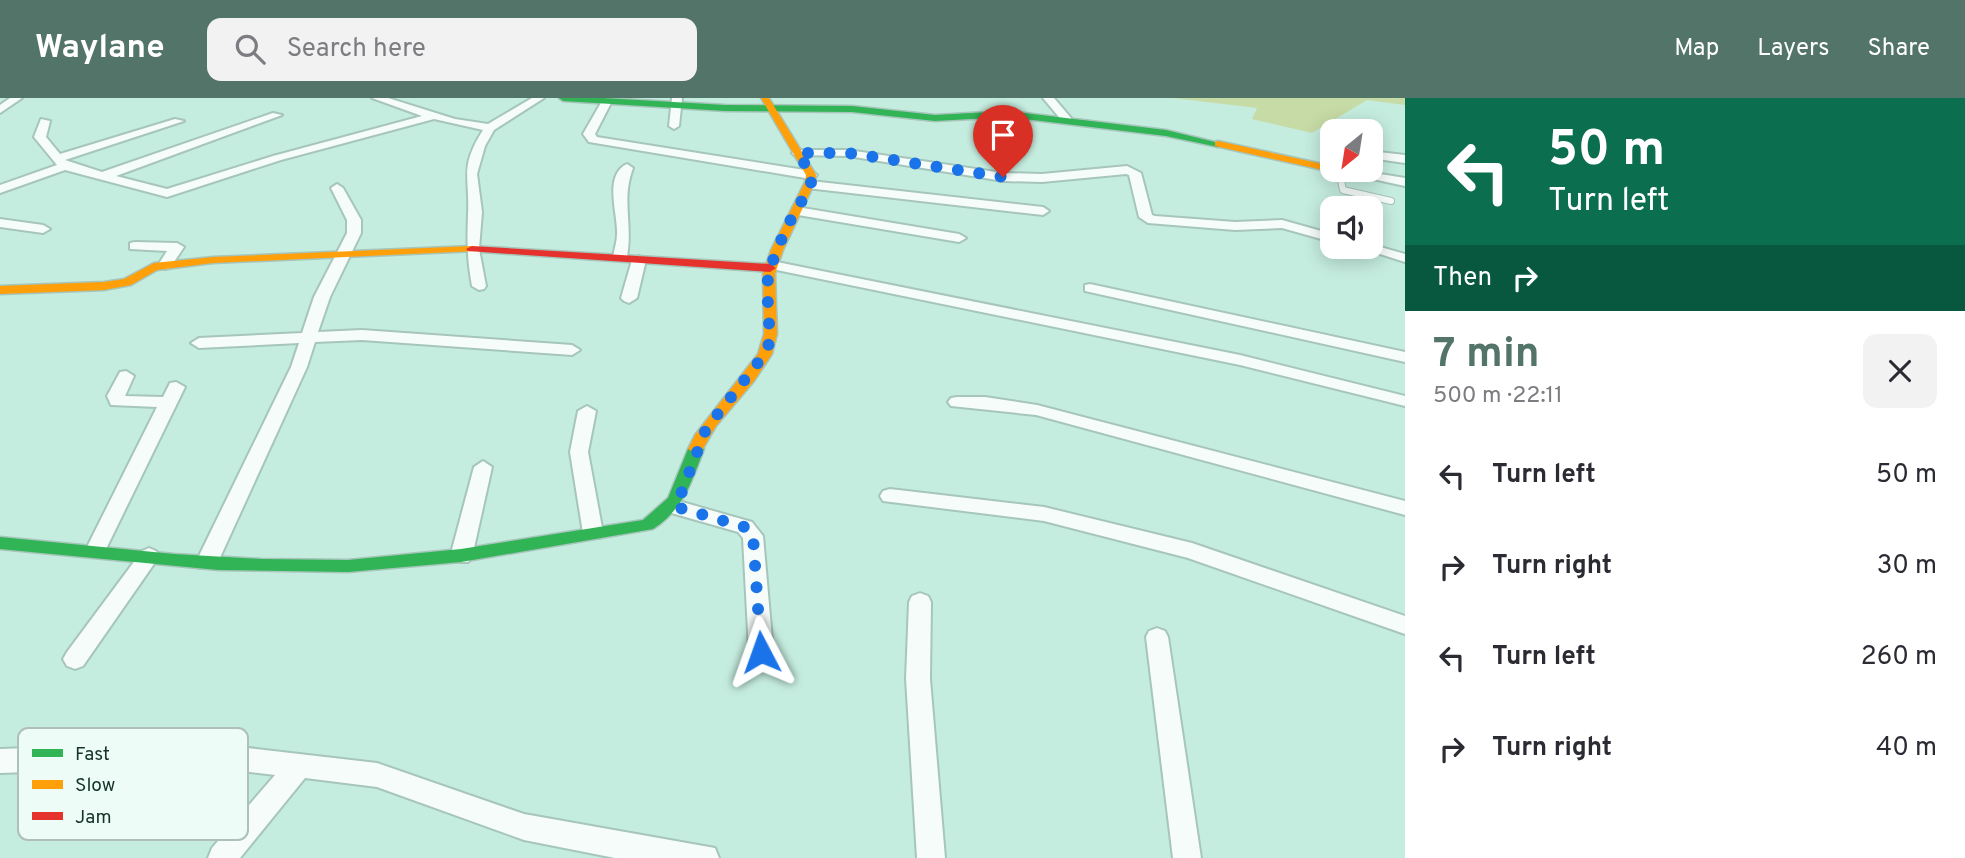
<!DOCTYPE html>
<html lang="en">
<head>
<meta charset="utf-8">
<style>
	:root { --surface:#fff; --page:#f2f2f3; --text:#2b2b33; --muted:#7c7c81; --accent:#537469 }
	body { margin:0; font-family:Overpass,sans-serif; background:var(--page); color:var(--text); height:100vh; display:flex; flex-direction:column; font-size:26px; white-space:nowrap }
	* { box-sizing:border-box; margin:0 }
	p { font-size:23px; color:var(--muted) }
	.icon { flex:none; width:38px; height:38px; fill:none; stroke:currentColor; stroke-width:2; stroke-linecap:round; stroke-linejoin:round }
	.map { position:relative; flex:1; overflow:hidden }
	.sheet { display:flex; flex-direction:column; background:var(--surface); width:560px }
	.sheet>* { flex:none }
	.guide { background:#0b6e4f; color:#fff; overflow:hidden }
	.needle { width:46px; rotate:210deg }
	.buttons { position:absolute; left:1320px; top:21px; display:grid; gap:14px }
	.buttons a { display:grid; place-items:center; width:63px; height:63px; border-radius:14px; background:var(--surface); box-shadow:0 4px 18px #0003; font-size:35px }
	.pin { position:absolute; display:grid; place-items:center; width:60px; height:60px; color:#fff; margin:-72px -30px; border-radius:50% 50% 50% 0; rotate:-45deg; box-shadow:0 0 7px #0007 }
	.pin .icon { rotate:45deg }
	.me { position:absolute; width:77px; margin:-38px; rotate:356deg; stroke-linejoin:round; filter:drop-shadow(0 0 5px #0008) }
	.turn { display:flex; align-items:center; gap:24px; height:147px; padding:0 28px; font-size:32px }
	.turn .icon { width:91px; height:91px; stroke-width:2.5 }
	.turn b { display:block; font-size:49px; line-height:60px }
	.then { display:flex; align-items:center; height:66px; padding:0 28px; background:#0003; gap:14px; font-size:26px }
	.round { display:grid; place-items:center; flex:none; width:74px; height:74px; border-radius:14px; background:var(--page) }
	.headline { display:flex; align-items:center; justify-content:space-between; height:119px; padding:0 28px }
	h1 { font-size:42px; font-weight:700; line-height:52px; color:var(--accent) }
	ul { padding:0; list-style:none }
	li { display:flex; align-items:center; gap:21px; height:91px; padding:0 28px }
	li div { flex:1 }
	li b { display:block; font-size:26px }
	li em { font-style:normal }
	header { display:flex; align-items:center; gap:42px; box-sizing:border-box; height:98px; padding:0 35px; background:var(--accent); color:#fff }
	header strong { font-size:33px }
	nav { display:flex; gap:38px; margin-inline-start:auto; font-size:24px }
	.search { width:490px; height:63px; background:var(--page); display:flex; align-items:center; gap:18px; box-sizing:border-box; padding:0 24px; border-radius:14px; color:var(--muted); font-size:26px }
	main { display:flex; flex:1; min-height:0 }
	.map>svg:first-child { display:block }
	.green { fill:#c7dba6 }
	.lines { fill:none; stroke-linecap:round; stroke-linejoin:round }
	.lane-casing { stroke:#a6c5bb; stroke-width:8 }
	.street-casing { stroke:#a6c5bb; stroke-width:4 }
	.fast-casing { stroke:#a6c5bb; stroke-width:3 }
	.slow-casing { stroke:#a6c5bb; stroke-width:3 }
	.jam-casing { stroke:#a6c5bb; stroke-width:3 }
	.lane { stroke:#f6fcfa; stroke-width:6 }
	.street { fill:#f6fcfa; fill-rule:evenodd }
	.fast { fill:#30b455; fill-rule:evenodd }
	.slow { fill:#ff9f0a; fill-rule:evenodd }
	.jam { fill:#e5322d; fill-rule:evenodd }
	.route { stroke:#1a73e8; stroke-width:12; stroke-dasharray:0 21.6 }
	.key { fill:#eefcf7; stroke:#adc0ba; stroke-width:2 }
	.key-label { font-size:19px; fill:#15332a }
</style>
</head>
<body>
<header>
<strong>Waylane</strong>
<div class="search"><svg class="icon" aria-label="search" viewBox="0 0 24 24"><circle cx="10" cy="10" r="6"/><path d="M15 15l6 6"/></svg>Search here</div>
<nav><a>Map</a><a>Layers</a><a>Share</a></nav>
</header>
<main>
<div class="map">
<svg width="1405" height="760" viewBox="0 0 1405 760">
	<rect width="100%" height="100%" fill="#c5eddf"/>
	<!-- green -->
	<polygon class="green" points="1173,0 1405,0 1405,7 1367,2 1312,35 1252,21 1257,10"/>
	<g class="lines">
		<!-- lane casing -->
		<g class="lane-casing">
			<polyline id="lane" points="1339,72 1343,92 1391,103"/>
		</g>
		<!-- street casing -->
		<g class="street-casing">
			<g id="street">
				<polygon points="10,0 22,0 0,15 0,7"/>
				<path d="M372,0H388L455,21L488,26L532,0H544L494,32L485,48L477,76L482,114L479,151L486,188L484,191L479,192L472,188C467,160 467,145 468,117C470,77 459,70 483,32L434,21L281,62L167,99L65,72L0,95V87L57,67L34,39L41,21L50,23L46,39L60,56L175,21L184,23L65,62L102,74L273,15L282,17L116,78L167,91L273,58L422,18Z"/>
				<polygon points="607,0 612,3 595,36 597,39 811,73 817,77 811,81 589,44 583,36 602,3"/>
				<polygon points="672,0 682,0 679,28 674,31 669,28"/>
				<polygon points="1043,0 1054,0 1071,20 1071,24 1063,24"/>
				<polygon points="798,52 848,52 1003,75 1042,76 1127,68 1141,75 1152,117 1155,118 1235,124 1282,122 1332,136 1332,144 1282,130 1235,132 1148,125 1139,119 1129,77 1126,76 1042,84 1003,83 848,58 794,57 792,55"/>
				<polygon points="1370,53 1405,57 1405,65 1370,60"/>
				<path d="M627,66L633,70C621,102 633,125 627,159L620,163L613,159C614,152 617,144 617,136C618,116 603,77 627,66Z"/>
				<polygon points="1331,72 1356,72 1405,80 1405,88"/>
				<polygon points="811,83 1043,109 1049,113 1043,117 807,90 805,87"/>
				<polygon points="337,86 343,90 361,122 361,135 330,199 318,234 362,232 572,247 580,252 572,257 362,242 315,244 307,269 218,464 215,470 199,470 196,464 291,269 299,245 199,250 191,245 199,240 302,235 314,199 347,135 347,122 331,90"/>
				<polygon points="797,109 959,136 966,140 959,144 792,116 792,110"/>
				<polygon points="0,121 43,127 50,131 43,135 0,129"/>
				<polygon points="135,144 177,145 184,149 170,170 165,171 158,167 167,153 130,151 130,145"/>
				<polygon points="1370,146 1405,156 1405,164 1358,149 1370,149"/>
				<polygon points="639,158 646,162 637,200 629,205 624,203 621,200 632,162"/>
				<polygon points="772,163 1240,257 1405,298 1405,308 1240,267 767,170 765,167"/>
				<polygon points="1090,186 1405,254 1405,264 1085,193 1085,187"/>
				<polygon points="126,273 134,278 125,298 163,299 170,285 176,284 185,289 105,453 102,458 88,458 85,453 157,309 111,307 107,298 120,274"/>
				<polygon points="957,299 985,299 1037,307 1405,403 1405,417 1036,317 951,308 948,304 951,300"/>
				<polygon points="587,308 596,313 588,354 603,435 600,440 586,440 583,435 570,354 578,313"/>
				<polygon points="483,363 492,369 472,459 468,464 454,464 450,459 474,369"/>
				<polygon points="890,391 1044,409 1192,445 1405,518 1405,536 1188,460 1044,423 883,403 880,398 883,393"/>
				<polygon points="675,402 752,424 763,438 773,553 769,560 761,562 753,560 749,553 743,440 738,434 668,414 665,409 668,404"/>
				<polygon points="149,450 156,453 160,458 156,463 83,568 75,571 67,568 63,561 67,554 142,453"/>
				<polygon points="920,495 928,498 931,504 930,581 945,760 917,760 906,581 909,504 912,498"/>
				<polygon points="1157,530 1165,533 1168,539 1201,760 1173,760 1146,539 1149,533"/>
				<polygon points="197,644 377,665 524,716 715,750 719,760 615,760 524,742 377,689 305,680 240,760 208,760 212,750 275,677 197,668 0,675 0,651"/>
			</g>
		</g>
		<!-- fast casing -->
		<g class="fast-casing">
			<g id="fast">
				<polygon points="559,0 604,0 725,7 852,8 935,17 1007,13 1166,32 1223,46 1218,49 1166,38 1007,19 935,23 852,14 725,13 563,3"/>
				<path d="M696,346L704,351C692,383 683,412 653,431L461,464L348,474L218,472L0,451V439L174,456L261,461L348,462L461,451L643,422L668,400L688,351Z"/>
			</g>
		</g>
		<!-- slow casing -->
		<g class="slow-casing">
			<g id="slow">
				<polygon points="761,0 769,0 816,77 815,84 783,152 775,176 777,236 772,256 754,283 716,328 701,354 696,356 688,351 695,337 758,256 764,236 763,176 771,152 805,84 806,77"/>
				<polygon points="1218,43 1332,68 1332,72 1336,72 1332,74 1215,48 1215,44"/>
				<polygon points="472,148 478,151 476,153 213,165 157,172 131,187 104,192 0,196 0,188 104,184 124,181 154,165 213,159"/>
			</g>
		</g>
		<!-- jam casing -->
		<g class="jam-casing">
			<polygon id="jam" points="472,148 770,166 776,170 770,174 468,153 466,151"/>
		</g>
		<!-- lane -->
		<use href="#lane" class="lane"/>
		<!-- street -->
		<use href="#street" class="street"/>
		<!-- fast -->
		<use href="#fast" class="fast"/>
		<!-- slow -->
		<use href="#slow" class="slow"/>
		<!-- jam -->
		<use href="#jam" class="jam"/>
	</g>
	<g class="lines">
		<!-- route -->
		<polyline class="route" points="761,554 753,438 745,429 676,409 706,331 761,261 770,244 767,187 770,170 786,130 811,87 811,76 798,55 848,55 1003,79"/>
	</g>
	<!-- legend -->
	<rect x="18" y="630" width="230" height="112" rx="10" class="key"/>
	<rect x="32" y="651" width="31" height="8" fill="#30b455"/>
	<rect x="32" y="682" width="31" height="9" fill="#ff9f0a"/>
	<rect x="32" y="714" width="31" height="8" fill="#e5322d"/>
	<g class="key-label">
		<text x="75" y="662">Fast</text>
		<text x="75" y="693">Slow</text>
		<text x="75" y="725">Jam</text>
	</g>
</svg>
<div class="buttons">
<a><svg class="needle" viewBox="-14 -14 28 28"><path d="M0-13l5 13h-10z" fill="#e53935"/><path d="M0 13l5-13h-10z" fill="#7c7c81"/></svg></a>
<a><svg class="icon" aria-label="sound" viewBox="0 0 24 24"><path d="M4 9h4l5-4v14l-5-4H4zM17 9q2 3 0 6"/></svg></a>
</div>
<div class="pin" style="left:1003px;top:79px;background:#d93025"><svg class="icon" aria-label="arrive" viewBox="0 0 24 24"><path d="M6 21V4h12l-3 4 3 4H6"/></svg></div>
<svg class="me" style="left:761px;top:554px" viewBox="-20 -20 40 40"><path d="M0-17L14 15 0 8-14 15z" fill="#1a73e8" stroke="#fff" stroke-width="4"/></svg>
</div>
<section class="sheet">
<div class="guide">
<div class="turn"><svg class="icon" aria-label="left" viewBox="0 0 24 24"><path d="M17 20v-9H6M10 6l-5 5 5 5"/></svg><div><b>50 m</b>Turn left</div></div>
<div class="then">Then<svg class="icon" aria-label="right" viewBox="0 0 24 24"><path d="M7 20v-9h11M14 6l5 5-5 5"/></svg></div>
</div>
<div class="headline"><div><h1>7 min</h1><p>500 m · 22:11</p></div><a class="round"><svg class="icon" aria-label="close" viewBox="0 0 24 24"><path d="M6 6l12 12M18 6L6 18"/></svg></a></div>
<ul>
<li><svg class="icon" aria-label="left" viewBox="0 0 24 24"><path d="M17 20v-9H6M10 6l-5 5 5 5"/></svg><div><b>Turn left</b></div><em>50 m</em></li>
<li><svg class="icon" aria-label="right" viewBox="0 0 24 24"><path d="M7 20v-9h11M14 6l5 5-5 5"/></svg><div><b>Turn right</b></div><em>30 m</em></li>
<li><svg class="icon" aria-label="left" viewBox="0 0 24 24"><path d="M17 20v-9H6M10 6l-5 5 5 5"/></svg><div><b>Turn left</b></div><em>260 m</em></li>
<li><svg class="icon" aria-label="right" viewBox="0 0 24 24"><path d="M7 20v-9h11M14 6l5 5-5 5"/></svg><div><b>Turn right</b></div><em>40 m</em></li>
</ul>
</section>
</main>
</body>
</html>
